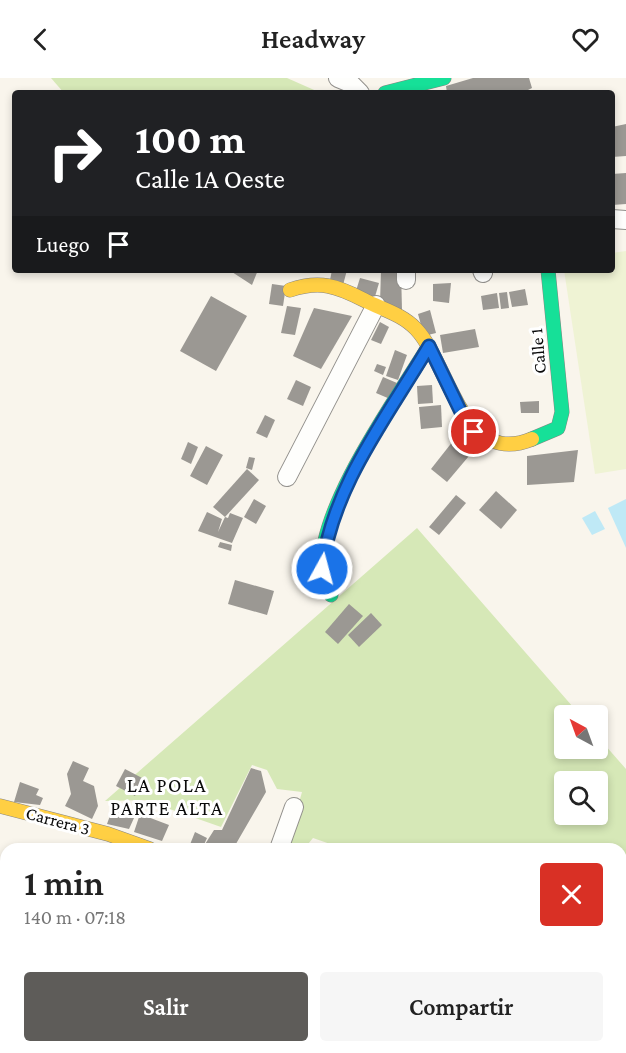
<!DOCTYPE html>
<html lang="es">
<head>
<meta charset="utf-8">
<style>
	:root { --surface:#fff; --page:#f6f6f6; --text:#222; --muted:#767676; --accent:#5e5c59 }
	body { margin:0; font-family:"Crimson Pro",serif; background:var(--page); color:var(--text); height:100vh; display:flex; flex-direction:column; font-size:22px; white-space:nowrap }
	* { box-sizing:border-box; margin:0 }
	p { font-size:20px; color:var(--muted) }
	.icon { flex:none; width:33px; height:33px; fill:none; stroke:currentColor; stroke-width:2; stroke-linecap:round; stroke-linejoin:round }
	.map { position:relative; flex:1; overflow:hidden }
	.sheet { position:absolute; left:0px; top:765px; width:627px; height:210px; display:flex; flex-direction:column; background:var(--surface); border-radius:18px 18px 0 0; box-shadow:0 3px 9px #0003 }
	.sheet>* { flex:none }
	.guide { position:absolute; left:12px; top:12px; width:603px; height:183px; border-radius:6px; box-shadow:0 3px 9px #0003; background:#202124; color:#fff; overflow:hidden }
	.needle { width:39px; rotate:319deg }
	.controls { position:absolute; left:554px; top:627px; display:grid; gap:12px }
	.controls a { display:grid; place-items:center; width:54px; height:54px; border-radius:6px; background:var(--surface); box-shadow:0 3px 9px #0003; font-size:30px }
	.pin { position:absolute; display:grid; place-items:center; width:51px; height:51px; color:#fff; margin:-26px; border:3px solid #fff; border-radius:50%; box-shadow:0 2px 6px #0007 }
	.me { position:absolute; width:66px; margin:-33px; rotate:7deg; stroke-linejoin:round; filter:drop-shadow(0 0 4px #0008) }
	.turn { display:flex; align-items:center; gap:21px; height:126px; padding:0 24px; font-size:27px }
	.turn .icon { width:78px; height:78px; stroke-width:2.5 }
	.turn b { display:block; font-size:42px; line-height:51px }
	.then { display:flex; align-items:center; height:57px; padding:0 24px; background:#0003; gap:12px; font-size:22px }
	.round { display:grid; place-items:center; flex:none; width:63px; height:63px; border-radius:6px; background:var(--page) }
	.summary { display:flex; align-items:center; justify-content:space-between; height:102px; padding:0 24px }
	h1 { font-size:36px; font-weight:600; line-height:45px }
	.primary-button { display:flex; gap:12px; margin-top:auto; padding:12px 24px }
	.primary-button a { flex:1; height:69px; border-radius:6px; background:var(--accent); color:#fff; font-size:24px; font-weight:600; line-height:69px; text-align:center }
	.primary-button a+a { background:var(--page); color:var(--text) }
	header { display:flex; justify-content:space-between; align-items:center; height:78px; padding:0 24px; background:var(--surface); font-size:27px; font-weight:600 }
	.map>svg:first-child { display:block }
	.green { fill:#e5f0ca }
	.forest { fill:#d6e8b7; fill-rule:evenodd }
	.pitch { fill:#eff3d4 }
	.water { fill:#bfe9f6 }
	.building { fill:#9b9893 }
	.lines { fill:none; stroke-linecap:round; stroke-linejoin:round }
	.lane-casing { stroke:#92908c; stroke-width:10 }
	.street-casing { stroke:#92908c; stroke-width:20 }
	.fast-casing { stroke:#888682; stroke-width:15 }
	.slow-casing { stroke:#888682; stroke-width:15 }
	.lane { stroke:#fefefc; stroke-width:9 }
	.street { stroke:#fefefc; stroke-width:18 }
	.fast { stroke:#16e098; stroke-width:14 }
	.slow { stroke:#ffcf43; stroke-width:14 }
	.route-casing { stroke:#114b97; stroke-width:15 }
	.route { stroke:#1a73e8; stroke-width:10 }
	.labels { text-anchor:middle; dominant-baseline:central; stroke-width:6; stroke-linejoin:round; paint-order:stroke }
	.street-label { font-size:18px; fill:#0a0a0a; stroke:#fff }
	.neighbourhood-label { font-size:20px; letter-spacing:1.5px; fill:#0a0a0a; stroke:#fff }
</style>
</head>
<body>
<header><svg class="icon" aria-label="back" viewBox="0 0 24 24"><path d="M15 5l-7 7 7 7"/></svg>Headway<svg class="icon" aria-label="heart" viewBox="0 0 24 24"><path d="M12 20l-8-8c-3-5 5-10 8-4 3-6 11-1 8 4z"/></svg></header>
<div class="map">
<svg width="626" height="975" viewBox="0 0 626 975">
	<rect width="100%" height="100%" fill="#f9f5ec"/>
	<!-- green -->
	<polygon class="green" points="6,809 6,855 0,854 0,814"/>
	<!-- forest -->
	<g class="forest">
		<polygon points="51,0 287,0 321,15 64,15"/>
		<path d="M417,450L580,637L564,638V670H597V658L626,691V975H596L599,969H621V771H335L336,768L313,760L304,771H286L302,714L277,711L267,692L252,687L221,749L144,722L105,723ZM564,704H597V736H564Z"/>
		<polygon points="0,855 6,856 6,969 145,969 154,975 0,975"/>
	</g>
	<!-- pitch -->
	<polygon class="pitch" points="626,173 626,391 595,396 564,192 612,192 612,175"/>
	<!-- water -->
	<g class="water">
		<polygon points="626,421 626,470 608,430"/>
		<polygon points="595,433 605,451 592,457 582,440"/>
	</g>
	<!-- building -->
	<g class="building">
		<polygon points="473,0 529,0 532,10 522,15 447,15 446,8"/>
		<polygon points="626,46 626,78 612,79 612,49"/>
		<polygon points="626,95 626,126 612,127 612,96"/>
		<polygon points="233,192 258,192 252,207 232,194"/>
		<polygon points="332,192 347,192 343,207 330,202"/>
		<polygon points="381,192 401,192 402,232 380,225"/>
		<polygon points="360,200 379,205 374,222 355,216"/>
		<polygon points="451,205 449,225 433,223 433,206"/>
		<polygon points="272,206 286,208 283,228 269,226"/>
		<polygon points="525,211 528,227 512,229 509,214"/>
		<polygon points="507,214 509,230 501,231 499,215"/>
		<polygon points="497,215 499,230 483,232 481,218"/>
		<polygon points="211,218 247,238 216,293 180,273"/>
		<polygon points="287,228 301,230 295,257 281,255"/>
		<polygon points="314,230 352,238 321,291 293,278"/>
		<polygon points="430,232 436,255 424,258 418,236"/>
		<polygon points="380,244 389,249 381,266 371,262"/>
		<polygon points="475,251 479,269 443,275 440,257"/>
		<polygon points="395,272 407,277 398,302 386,298"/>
		<polygon points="377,286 386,289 383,297 374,293"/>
		<polygon points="383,299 397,305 390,321 376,315"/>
		<polygon points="296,302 311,309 303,328 287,321"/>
		<polygon points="432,307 433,325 418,326 417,308"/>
		<polygon points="539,323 539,335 521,335 520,324"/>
		<polygon points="441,327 442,349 421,351 419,329"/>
		<polygon points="265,337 275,342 267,360 256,355"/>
		<polygon points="457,358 474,372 447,404 431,391"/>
		<polygon points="188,364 198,369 191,386 181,381"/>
		<polygon points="206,368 223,377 207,407 190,398"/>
		<polygon points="578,372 574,404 527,407 527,378"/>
		<polygon points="249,379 255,380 252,392 246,390"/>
		<polygon points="247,391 259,402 225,439 213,429"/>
		<polygon points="496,413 517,432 501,451 479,432"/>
		<polygon points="456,417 466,425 439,457 429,449"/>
		<polygon points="254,421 266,428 256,446 244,439"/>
		<polygon points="207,434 222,441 218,454 225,439 228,440 230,435 243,440 232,465 198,453"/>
		<polygon points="220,464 232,467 231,473 218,469"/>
		<polygon points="235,502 274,513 267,537 228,526"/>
		<polygon points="349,526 363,538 338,566 325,554"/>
		<polygon points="371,535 382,547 359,569 348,557"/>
		<polygon points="73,683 89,690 83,703 94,708 98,728 92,741 65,728 71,716 67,696"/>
		<polygon points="251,690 261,693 266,714 233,771 202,771 214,752 222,752"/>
		<polygon points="125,691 144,701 135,718 116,708"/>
		<polygon points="20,704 39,711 36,717 43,720 40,727 14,724"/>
		<polygon points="112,732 134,740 129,751 107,746"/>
		<polygon points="140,736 169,747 162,763 134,754"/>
		<polygon points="195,754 207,760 202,771 189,769"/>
		<polygon points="520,969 581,969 590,973 525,975 519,972"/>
	</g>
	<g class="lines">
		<!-- lane casing -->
		<g class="lane-casing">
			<polyline id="lane" points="217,969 225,975"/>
		</g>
		<!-- street casing -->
		<g class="street-casing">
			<g id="street">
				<polyline points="338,0 350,5 360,15"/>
				<polyline points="612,141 626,142"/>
				<polyline points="482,192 483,195"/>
				<polyline points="406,202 406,192"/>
				<polyline points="287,399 376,227"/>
				<polyline points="279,771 294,729"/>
				<polyline points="495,969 504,975"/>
			</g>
		</g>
		<!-- fast casing -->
		<g class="fast-casing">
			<g id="fast">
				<polyline points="385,15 444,0"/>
				<polyline points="532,361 558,350 562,334 548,192"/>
				<path d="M331,517C328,509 322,500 322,491C319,428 396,322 429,268"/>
			</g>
		</g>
		<!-- slow casing -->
		<g class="slow-casing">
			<g id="slow">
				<path d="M290,212C320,202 337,208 364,222C381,231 402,236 416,251C450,287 462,390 532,361"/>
				<polyline points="0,728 108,756 150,771"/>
			</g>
		</g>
		<!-- lane -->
		<use href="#lane" class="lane"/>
		<!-- street -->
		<use href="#street" class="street"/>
		<!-- fast -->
		<use href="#fast" class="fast"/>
		<!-- slow -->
		<use href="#slow" class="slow"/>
	</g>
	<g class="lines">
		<!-- route casing -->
		<g class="route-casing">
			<path id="route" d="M322,491C332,408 388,338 429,268L461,334L474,354"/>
		</g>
		<!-- route -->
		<use href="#route" class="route"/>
	</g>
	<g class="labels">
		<!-- street labels -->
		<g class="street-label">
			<text transform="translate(538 273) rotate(-95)">Calle 1</text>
			<text transform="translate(58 743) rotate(15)">Carrera 3</text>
		</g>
		<!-- neighbourhood labels -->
		<g class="neighbourhood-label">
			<text x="167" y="707">LA POLA<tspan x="167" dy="23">PARTE ALTA</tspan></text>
		</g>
	</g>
</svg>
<div class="controls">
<a><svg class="needle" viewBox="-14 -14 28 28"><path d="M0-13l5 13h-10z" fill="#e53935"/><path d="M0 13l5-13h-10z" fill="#767676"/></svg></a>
<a><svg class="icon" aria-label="search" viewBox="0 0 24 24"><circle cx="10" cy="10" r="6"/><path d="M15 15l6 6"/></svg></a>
</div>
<div class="pin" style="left:474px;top:354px;background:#d93025"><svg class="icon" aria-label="arrive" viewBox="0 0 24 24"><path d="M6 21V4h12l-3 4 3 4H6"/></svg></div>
<svg class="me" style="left:322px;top:491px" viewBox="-20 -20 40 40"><circle r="17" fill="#1a73e8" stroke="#fff" stroke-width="3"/><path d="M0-11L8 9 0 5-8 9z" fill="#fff"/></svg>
<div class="guide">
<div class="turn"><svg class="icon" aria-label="right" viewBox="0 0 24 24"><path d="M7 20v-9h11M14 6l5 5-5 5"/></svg><div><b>100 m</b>Calle 1A Oeste</div></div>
<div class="then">Luego<svg class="icon" aria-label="arrive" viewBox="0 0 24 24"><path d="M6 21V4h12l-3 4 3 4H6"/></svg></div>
</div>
<section class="sheet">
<div class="summary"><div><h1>1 min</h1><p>140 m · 07:18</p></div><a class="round" style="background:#d93025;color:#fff"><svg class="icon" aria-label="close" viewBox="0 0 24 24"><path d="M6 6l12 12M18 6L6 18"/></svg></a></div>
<div class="primary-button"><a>Salir</a><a>Compartir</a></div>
</section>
</div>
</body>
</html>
